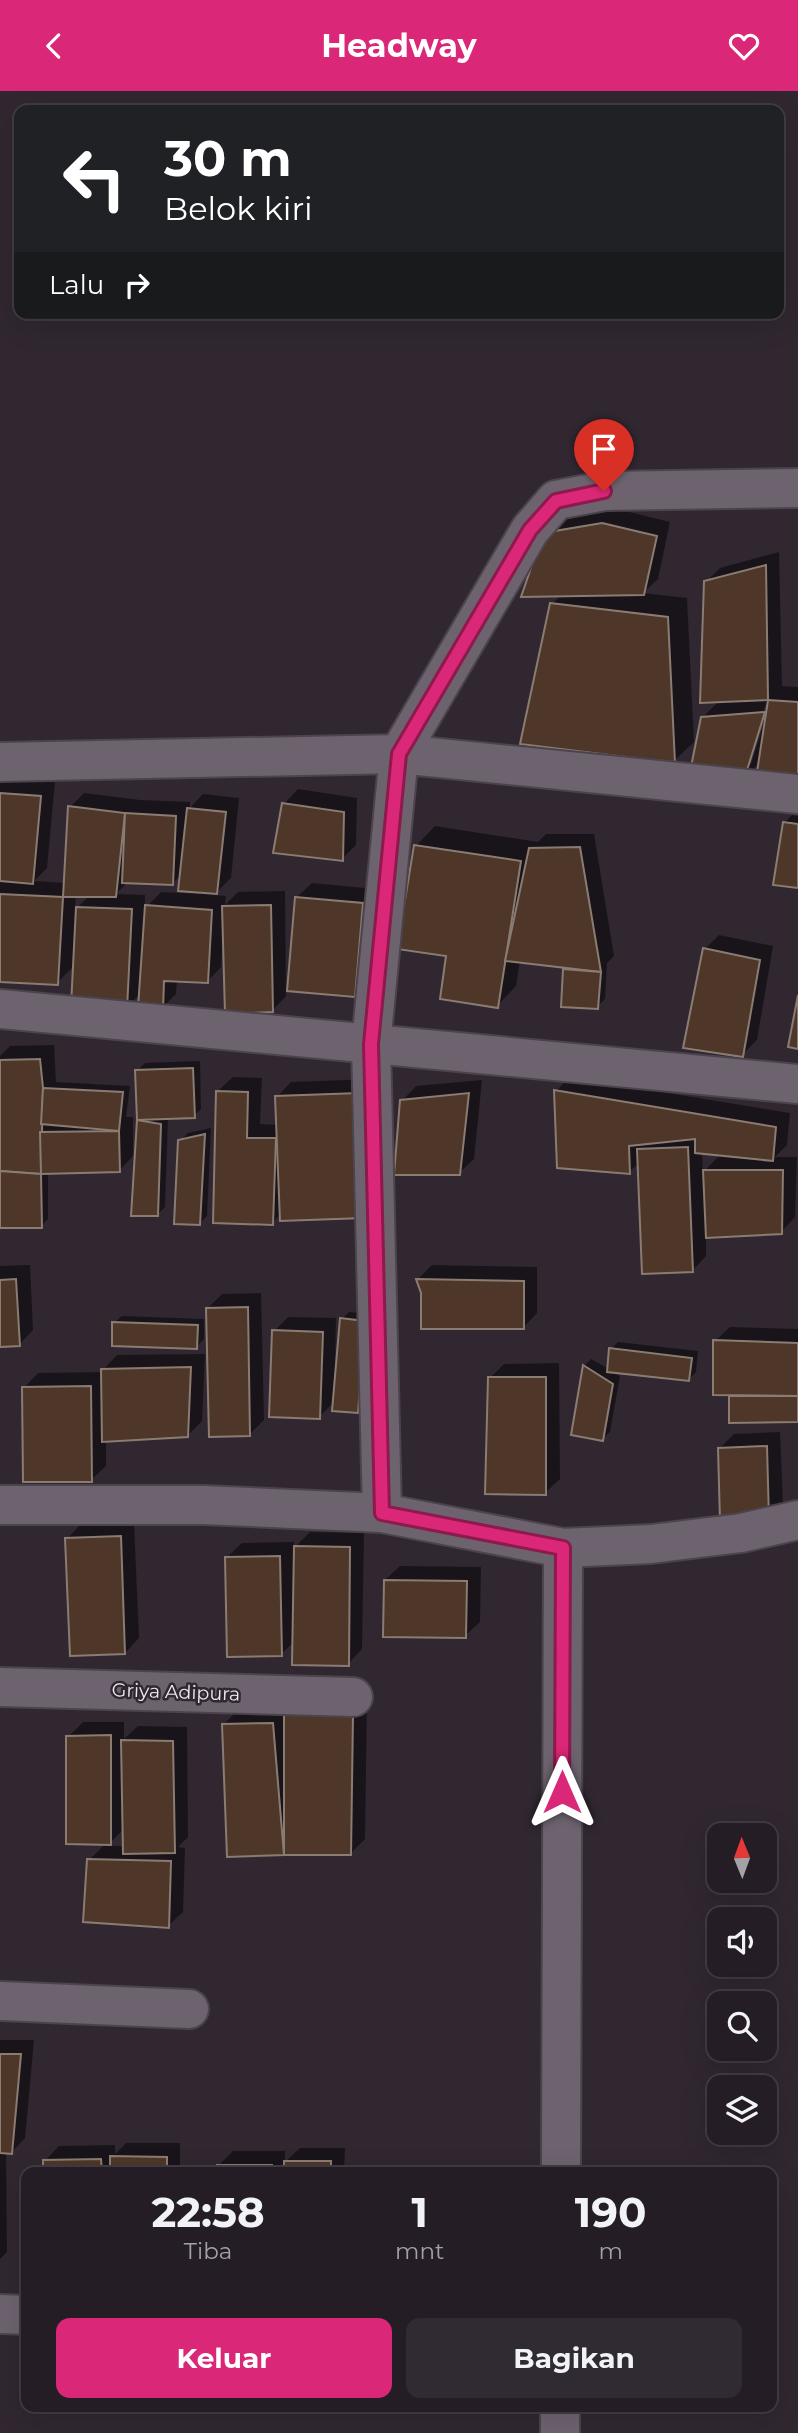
<!DOCTYPE html>
<html lang="id">
<head>
<meta charset="utf-8">
<style>
	:root { --surface:#241d25; --page:#302a32; --text:#f1f3f6; --muted:#a3a2a7; --line:#413b42; --accent:#db2777 }
	body { margin:0; font-family:Montserrat,sans-serif; background:var(--page); color:var(--text); height:100vh; display:flex; flex-direction:column; font-size:26px; white-space:nowrap }
	* { box-sizing:border-box; margin:0 }
	p { font-size:23px; color:var(--muted) }
	.icon { flex:none; width:38px; height:38px; fill:none; stroke:currentColor; stroke-width:2; stroke-linecap:round; stroke-linejoin:round }
	.map { position:relative; flex:1; overflow:hidden }
	.drawer { position:absolute; left:21px; top:2076px; width:756px; height:245px; display:flex; flex-direction:column; background:var(--surface); border-radius:14px; box-shadow:0 7px 28px #0002,0 0 0 2px var(--line) }
	.drawer>* { flex:none }
	.banner { position:absolute; left:14px; top:14px; width:770px; height:214px; border-radius:14px; box-shadow:0 7px 28px #0002,0 0 0 2px var(--line); background:#202124; color:#fff; overflow:hidden }
	.needle { width:46px; rotate:359deg }
	.buttons { position:absolute; left:707px; top:1732px; display:grid; gap:14px }
	.buttons a { display:grid; place-items:center; width:70px; height:70px; border-radius:14px; background:var(--surface); box-shadow:0 7px 28px #0002,0 0 0 2px var(--line); font-size:35px }
	.pin { position:absolute; display:grid; place-items:center; width:60px; height:60px; color:#fff; margin:-72px -30px; border-radius:50% 50% 50% 0; rotate:-45deg; box-shadow:0 0 7px #0007 }
	.pin .icon { rotate:45deg }
	.me { position:absolute; width:77px; margin:-38px; rotate:0deg; stroke-linejoin:round; filter:drop-shadow(0 0 5px #0008) }
	.turn { display:flex; align-items:center; gap:24px; height:147px; padding:0 35px; font-size:32px }
	.turn .icon { width:91px; height:91px; stroke-width:2.5 }
	.turn b { display:block; font-size:49px; line-height:60px }
	.then { display:flex; align-items:center; height:66px; padding:0 35px; background:#0003; gap:14px; font-size:26px }
	.eta { display:flex; justify-content:space-evenly; align-items:center; height:119px; text-align:center }
	.eta b { font-size:42px; font-weight:700; line-height:49px }
	.primary-button { display:flex; gap:14px; margin-top:auto; padding:14px 35px }
	.primary-button a { flex:1; height:80px; border-radius:14px; background:var(--accent); color:#fff; font-size:28px; font-weight:700; line-height:80px; text-align:center }
	.primary-button a+a { background:var(--page); color:var(--text) }
	header { display:flex; justify-content:space-between; align-items:center; height:91px; padding:0 35px; background:var(--accent); color:#fff; font-size:32px; font-weight:700 }
	.map>svg:first-child { display:block }
	.shadow { fill:#0007; fill-rule:evenodd }
	.building { fill:#4e3628; stroke:#8a7c73; stroke-width:2 }
	.lines { fill:none; stroke-linecap:round; stroke-linejoin:round }
	.street-casing { stroke:#4b444c; stroke-width:42 }
	.street { stroke:#6d636f; stroke-width:38 }
	.route-casing { stroke:#8e194d; stroke-width:18 }
	.route { stroke:#db2777; stroke-width:12 }
	.labels { text-anchor:middle; dominant-baseline:central; stroke-width:5; stroke-linejoin:round; paint-order:stroke }
	.street-label { font-size:19px; fill:#eee8ef; stroke:#302731 }
</style>
</head>
<body>
<header><svg class="icon" aria-label="back" viewBox="0 0 24 24"><path d="M15 5l-7 7 7 7"/></svg>Headway<svg class="icon" aria-label="heart" viewBox="0 0 24 24"><path d="M12 20l-8-8c-3-5 5-10 8-4 3-6 11-1 8 4z"/></svg></header>
<div class="map">
<svg width="798" height="2342" viewBox="0 0 798 2342">
	<rect width="100%" height="100%" fill="#302731"/>
	<!-- shadow -->
	<g class="shadow">
		<polygon points="617,418 670,431 658,488 643,502 687,507 694,651 674,670 552,513 561,504 544,443 559,428"/>
		<path d="M779,461L782,595L798,596V685L760,671L744,688L702,627L720,609L706,491L720,477ZM766,612L770,613L751,673H748Z"/>
		<path d="M0,687L55,691L47,777L34,790L66,792L70,716L84,702L140,709L190,711V717L203,703L239,707L231,787L214,804L226,805L225,814L238,801L285,800L286,905L272,920L225,860H222L221,876L207,891L177,889L176,903L162,917L141,902L127,916L75,874L57,892L0,889ZM182,783L201,800V803L161,801L145,817V804L116,803L129,790L172,793ZM76,804H90L75,819Z"/>
		<polygon points="298,698 357,707 356,754 342,768 284,713"/>
		<polygon points="792,724 798,725 798,796 785,731"/>
		<polygon points="435,735 538,751 546,743 594,743 614,865 607,872 605,908 597,916 565,879 568,876 520,870 516,895 497,915 448,864 416,755"/>
		<polygon points="312,792 376,798 369,890 354,904 297,806"/>
		<polygon points="719,844 773,855 757,949 742,964 705,858"/>
		<polygon points="54,954 56,991 130,995 126,1026 133,1026 133,1065 119,1080 48,1081 48,1128 41,1135 0,1135 0,965 10,955"/>
		<polygon points="200,970 201,1018 194,1025 168,1026 165,1116 158,1123 133,1123 139,1029 137,980 145,972"/>
		<polygon points="233,986 262,987 260,1033 278,1034 277,1006 291,991 373,988 281,1123 272,1132 218,1000"/>
		<path d="M570,986L790,1022L787,1054L775,1066H797L795,1126L781,1141L706,1146V1165L692,1180L640,1071L629,1081L556,1000ZM702,1061L721,1063L703,1081Z"/>
		<polygon points="482,989 474,1068 459,1082 402,1010 416,995"/>
		<polygon points="211,1037 207,1125 200,1132 180,1050 188,1042"/>
		<polygon points="30,1174 33,1239 19,1254 0,1254 0,1175"/>
		<polygon points="432,1174 537,1176 537,1222 523,1237 423,1202 418,1188"/>
		<polygon points="261,1202 264,1329 249,1344 208,1217 222,1203"/>
		<polygon points="349,1221 372,1223 364,1313 357,1320 334,1311 319,1326 274,1240 288,1226 336,1227 335,1275 338,1275 342,1228"/>
		<polygon points="122,1225 204,1228 204,1248 196,1256 114,1232"/>
		<polygon points="730,1236 798,1238 798,1329 730,1306 734,1302 715,1250"/>
		<polygon points="618,1251 698,1260 696,1281 689,1288 612,1280 620,1285 610,1341 602,1348 573,1343 584,1275 591,1268 609,1278 611,1258"/>
		<polygon points="205,1263 202,1330 187,1345 106,1349 106,1375 91,1389 24,1297 38,1282 103,1281 103,1279 117,1264"/>
		<polygon points="559,1272 560,1388 545,1402 490,1287 504,1273"/>
		<polygon points="780,1341 783,1413 768,1427 720,1357 734,1343"/>
		<polygon points="134,1432 139,1547 125,1562 67,1448 81,1433"/>
		<polygon points="310,1441 364,1442 362,1558 348,1573 294,1551 281,1563 227,1466 242,1452 294,1451 294,1457"/>
		<polygon points="400,1475 481,1476 480,1531 465,1545 385,1489"/>
		<path d="M367,1610L365,1748L350,1763L229,1764L224,1633L238,1619ZM362,1621V1625H298V1622Z"/>
		<path d="M83,1631H124V1648L138,1635L187,1636L188,1746L178,1756L185,1757L183,1821L168,1835L89,1769L106,1752L68,1646ZM124,1738V1755H107Z"/>
		<polygon points="0,1949 34,1949 25,2047 11,2062 6,2061 7,2161 0,2168"/>
		<polygon points="126,2052 180,2052 180,2081 45,2081 45,2070 59,2055 115,2054 115,2063"/>
		<polygon points="300,2057 345,2057 344,2081 218,2081 218,2075 233,2060 285,2060 285,2071"/>
	</g>
	<!-- building -->
	<g class="building">
		<polygon points="602,432 657,445 644,504 521,506 543,442"/>
		<polygon points="766,474 768,609 700,612 704,490"/>
		<polygon points="550,512 668,526 675,672 520,653"/>
		<polygon points="768,609 798,611 798,686 757,681"/>
		<polygon points="765,621 744,689 691,676 701,626"/>
		<polygon points="0,702 41,705 33,793 0,790"/>
		<polygon points="282,712 344,721 343,770 273,762"/>
		<polygon points="68,715 125,722 116,806 63,806"/>
		<polygon points="187,717 226,721 217,803 178,800"/>
		<polygon points="125,722 176,725 173,794 122,792"/>
		<polygon points="783,731 798,733 798,797 773,794"/>
		<polygon points="414,754 521,770 498,917 440,908 446,865 397,858"/>
		<polygon points="580,756 601,881 505,870 529,757"/>
		<polygon points="0,803 63,806 58,894 0,891"/>
		<polygon points="295,806 363,812 355,906 287,900"/>
		<polygon points="145,814 212,819 208,892 164,890 163,919 138,917"/>
		<polygon points="271,814 273,921 225,923 222,815"/>
		<polygon points="76,816 132,818 127,918 71,915"/>
		<polygon points="703,857 760,869 743,966 683,957"/>
		<polygon points="563,878 601,881 598,918 561,916"/>
		<polygon points="798,904 798,958 788,956"/>
		<polygon points="40,968 43,997 41,1083 0,1080 0,969"/>
		<polygon points="193,977 195,1027 137,1029 135,979"/>
		<polygon points="43,997 123,1001 119,1040 41,1033"/>
		<polygon points="554,999 776,1036 773,1070 695,1062 695,1048 629,1055 630,1083 557,1077"/>
		<polygon points="216,1000 248,1001 247,1047 276,1047 273,1134 213,1132"/>
		<polygon points="359,1002 364,1127 280,1130 275,1005"/>
		<polygon points="469,1002 460,1084 394,1084 400,1009"/>
		<polygon points="137,1029 161,1033 158,1125 131,1125"/>
		<polygon points="119,1040 120,1081 41,1083 40,1041"/>
		<polygon points="205,1043 200,1134 174,1133 178,1049"/>
		<polygon points="688,1056 693,1181 642,1183 637,1058"/>
		<polygon points="703,1079 783,1079 782,1143 706,1147"/>
		<polygon points="0,1080 41,1083 42,1137 0,1137"/>
		<polygon points="16,1188 20,1255 0,1256 0,1189"/>
		<polygon points="416,1188 524,1190 524,1238 421,1238 421,1202"/>
		<polygon points="248,1216 250,1345 209,1346 206,1217"/>
		<polygon points="340,1227 365,1230 358,1322 332,1320"/>
		<polygon points="112,1231 198,1234 197,1258 112,1255"/>
		<polygon points="272,1239 323,1241 320,1328 269,1326"/>
		<polygon points="713,1249 798,1252 798,1305 713,1304"/>
		<polygon points="609,1257 692,1267 689,1290 607,1281"/>
		<polygon points="583,1274 613,1293 603,1350 571,1344"/>
		<polygon points="191,1276 188,1346 102,1351 101,1278"/>
		<polygon points="488,1286 546,1286 546,1404 485,1403"/>
		<polygon points="91,1295 92,1391 23,1391 22,1296"/>
		<polygon points="729,1305 798,1305 798,1331 729,1332"/>
		<polygon points="767,1355 769,1429 720,1430 718,1357"/>
		<polygon points="121,1445 125,1563 70,1565 65,1447"/>
		<polygon points="294,1455 350,1456 349,1575 292,1574"/>
		<polygon points="280,1465 282,1565 227,1566 225,1466"/>
		<polygon points="384,1489 467,1490 466,1547 383,1546"/>
		<polygon points="353,1623 351,1764 284,1764 284,1624"/>
		<polygon points="273,1632 284,1764 227,1766 222,1633"/>
		<polygon points="111,1644 111,1754 66,1753 66,1645"/>
		<polygon points="121,1649 173,1650 175,1762 123,1763"/>
		<polygon points="87,1768 171,1770 169,1837 83,1831"/>
		<polygon points="0,1963 21,1963 12,2063 0,2062"/>
		<polygon points="110,2065 167,2066 167,2081 110,2081"/>
		<polygon points="101,2068 102,2081 43,2081 43,2069"/>
		<rect x="284" y="2070" width="47" height="11"/>
		<rect x="217" y="2074" width="55" height="7"/>
	</g>
	<g class="lines">
		<!-- street casing -->
		<g class="street-casing">
			<g id="street">
				<polyline points="0,671 399,663 530,439 556,409 604,400 798,397"/>
				<polyline points="0,918 798,993"/>
				<polyline points="0,1414 204,1414 382,1422 563,1457 651,1453 741,1442 798,1429"/>
				<polyline points="382,1422 371,953 399,663 798,703"/>
				<polyline points="0,1596 353,1606"/>
				<polyline points="0,1910 189,1918"/>
				<polyline points="561,2081 563,1457"/>
				<polyline points="0,2223 26,2224"/>
				<polyline points="560,2342 560,2315"/>
			</g>
		</g>
		<!-- street -->
		<use href="#street" class="street"/>
	</g>
	<g class="lines">
		<!-- route casing -->
		<g class="route-casing">
			<polyline id="route" points="562,1701 563,1457 382,1422 371,953 399,663 530,439 556,410 604,400"/>
		</g>
		<!-- route -->
		<use href="#route" class="route"/>
	</g>
	<g class="labels">
		<!-- street labels -->
		<g class="street-label">
			<text transform="translate(176 1601) rotate(2)">Griya Adipura</text>
		</g>
	</g>
</svg>
<div class="buttons">
<a><svg class="needle" viewBox="-14 -14 28 28"><path d="M0-13l5 13h-10z" fill="#e53935"/><path d="M0 13l5-13h-10z" fill="#a3a2a7"/></svg></a>
<a><svg class="icon" aria-label="sound" viewBox="0 0 24 24"><path d="M4 9h4l5-4v14l-5-4H4zM17 9q2 3 0 6"/></svg></a>
<a><svg class="icon" aria-label="search" viewBox="0 0 24 24"><circle cx="10" cy="10" r="6"/><path d="M15 15l6 6"/></svg></a>
<a><svg class="icon" aria-label="layers" viewBox="0 0 24 24"><path d="M12 4l9 5-9 5-9-5zM3 14l9 5 9-5"/></svg></a>
</div>
<div class="pin" style="left:604px;top:400px;background:#d93025"><svg class="icon" aria-label="arrive" viewBox="0 0 24 24"><path d="M6 21V4h12l-3 4 3 4H6"/></svg></div>
<svg class="me" style="left:562px;top:1701px" viewBox="-20 -20 40 40"><path d="M0-17L14 15 0 8-14 15z" fill="#db2777" stroke="#fff" stroke-width="4"/></svg>
<div class="banner">
<div class="turn"><svg class="icon" aria-label="left" viewBox="0 0 24 24"><path d="M17 20v-9H6M10 6l-5 5 5 5"/></svg><div><b>30 m</b>Belok kiri</div></div>
<div class="then">Lalu<svg class="icon" aria-label="right" viewBox="0 0 24 24"><path d="M7 20v-9h11M14 6l5 5-5 5"/></svg></div>
</div>
<section class="drawer">
<div class="eta">
<div><b>22:58</b><p>Tiba</p></div>
<div><b>1</b><p>mnt</p></div>
<div><b>190</b><p>m</p></div>
</div>
<div class="primary-button"><a>Keluar</a><a>Bagikan</a></div>
</section>
</div>
</body>
</html>
